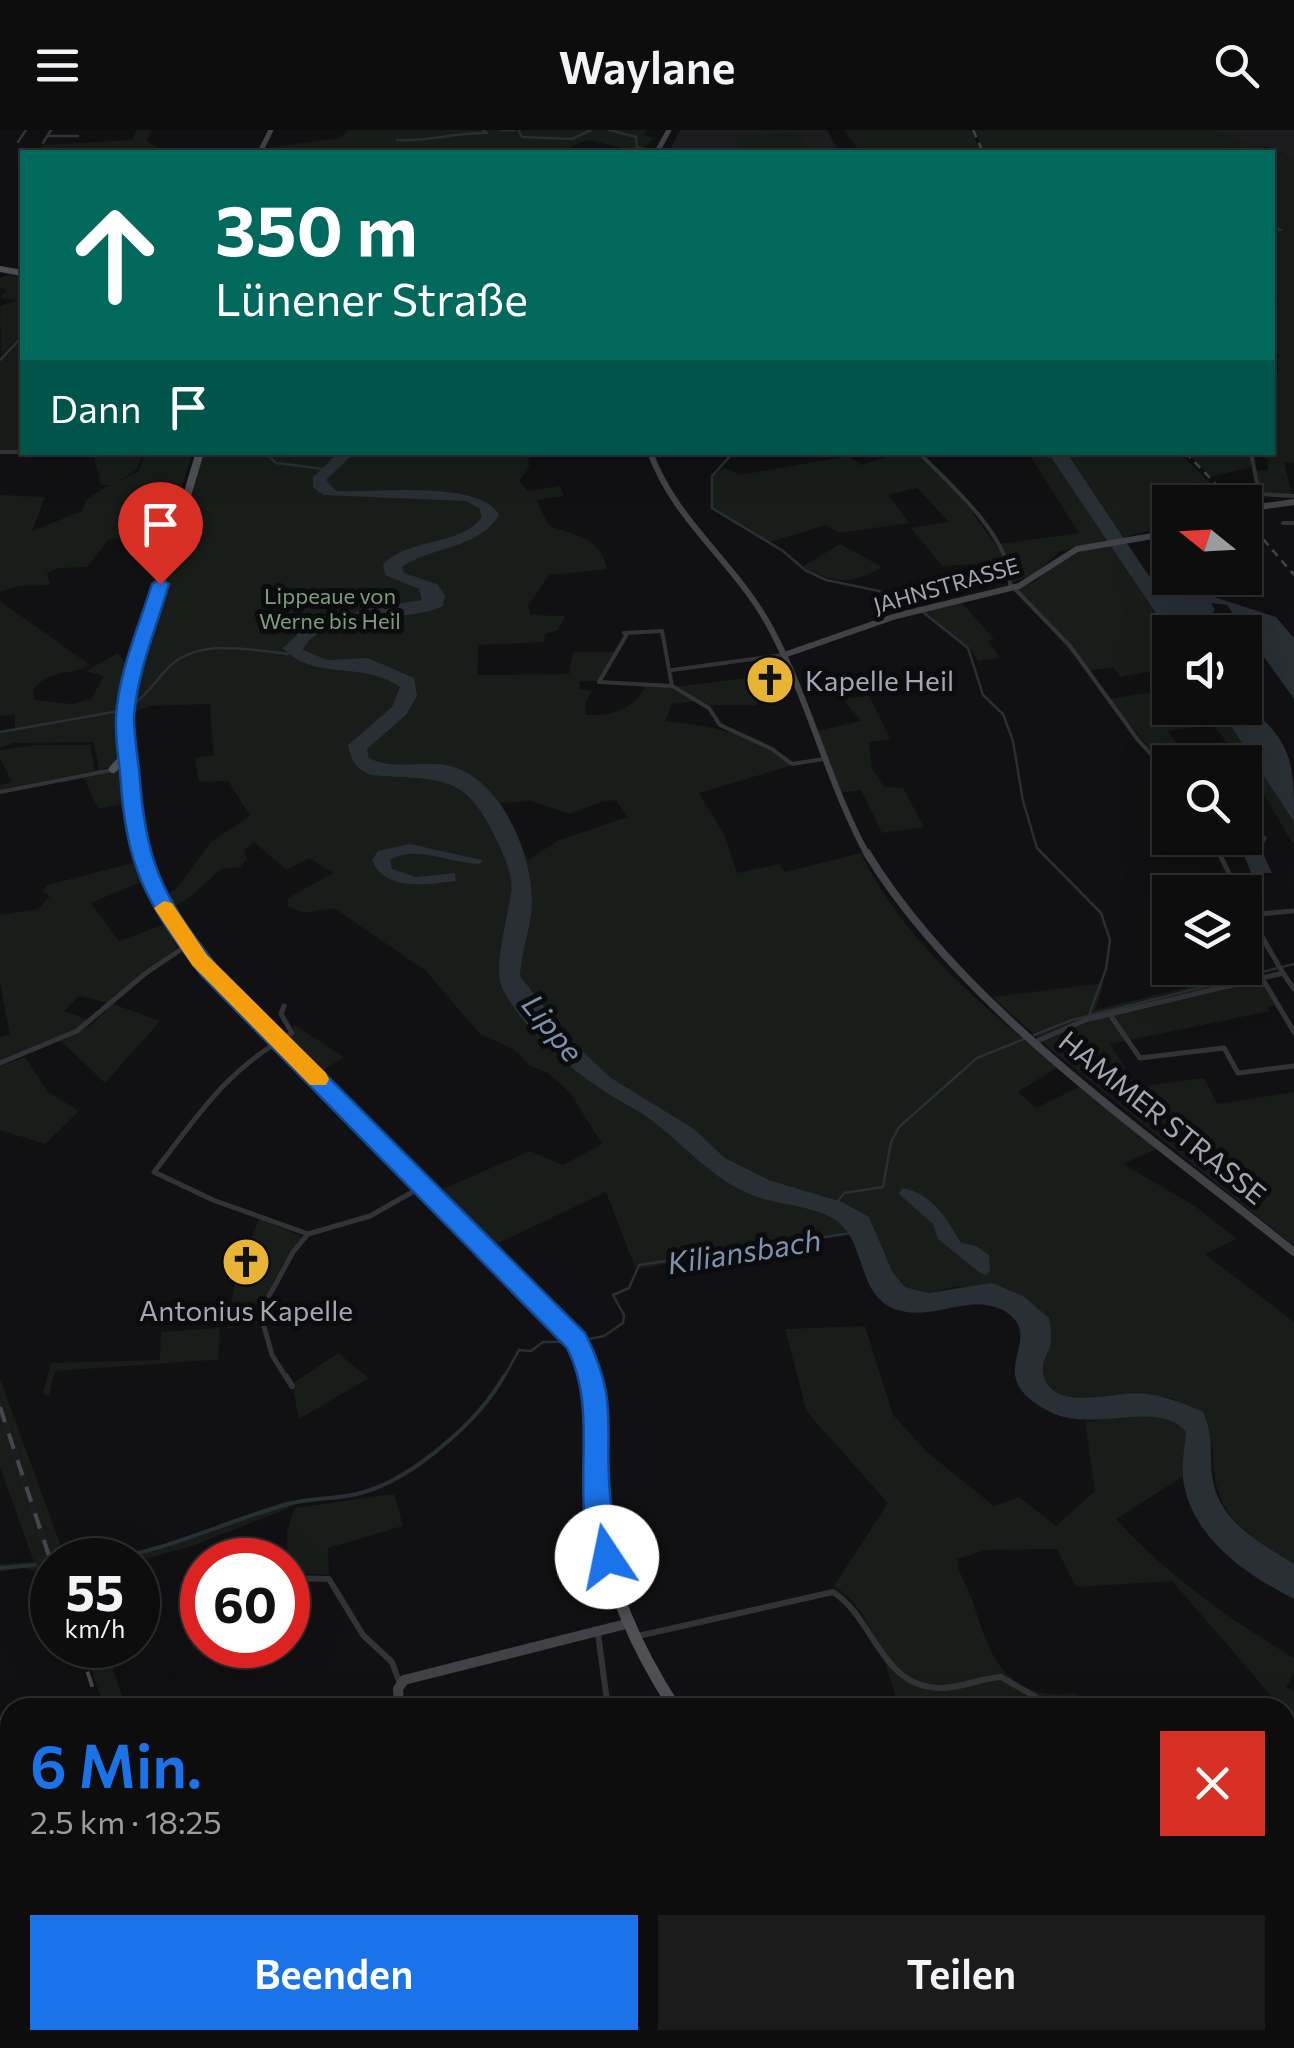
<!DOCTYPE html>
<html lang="de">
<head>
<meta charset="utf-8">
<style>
	:root { --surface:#0d0d0e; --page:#1b1b1c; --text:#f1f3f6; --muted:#9a9c9e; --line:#2d2d2e; --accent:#1a73e8 }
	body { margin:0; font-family:Commissioner,sans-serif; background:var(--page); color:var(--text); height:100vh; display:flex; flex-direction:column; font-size:38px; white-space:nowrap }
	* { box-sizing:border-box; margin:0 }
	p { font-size:32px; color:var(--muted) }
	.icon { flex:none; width:55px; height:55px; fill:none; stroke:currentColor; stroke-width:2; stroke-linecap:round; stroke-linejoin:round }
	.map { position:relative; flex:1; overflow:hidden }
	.sheet { position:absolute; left:0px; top:1568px; width:1295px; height:352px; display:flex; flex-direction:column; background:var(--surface); border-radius:30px 30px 0 0; box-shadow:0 10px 40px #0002,0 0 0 2px var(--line) }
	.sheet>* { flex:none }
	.top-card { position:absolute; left:20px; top:20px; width:1255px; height:305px; border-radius:0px; box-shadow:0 10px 40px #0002,0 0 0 2px var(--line); background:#00695c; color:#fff; overflow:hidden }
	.needle { width:65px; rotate:288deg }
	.tools { position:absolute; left:1152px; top:355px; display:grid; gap:20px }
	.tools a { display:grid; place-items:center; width:110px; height:110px; border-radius:0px; background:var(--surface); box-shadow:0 10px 40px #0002,0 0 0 2px var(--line); font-size:50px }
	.speed { position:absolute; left:30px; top:1408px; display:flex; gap:20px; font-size:50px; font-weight:700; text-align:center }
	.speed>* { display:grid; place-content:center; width:130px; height:130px; border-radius:50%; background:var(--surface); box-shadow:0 10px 40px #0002,0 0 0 2px var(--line); line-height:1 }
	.speed small { font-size:25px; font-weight:400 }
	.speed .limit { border:15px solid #d22; background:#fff; color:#111 }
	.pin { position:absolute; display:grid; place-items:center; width:85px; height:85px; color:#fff; margin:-102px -42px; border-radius:50% 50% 50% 0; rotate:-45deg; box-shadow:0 0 10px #0007 }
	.pin .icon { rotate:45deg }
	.me { position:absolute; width:110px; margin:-55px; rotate:349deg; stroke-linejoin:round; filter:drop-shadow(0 0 8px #0008) }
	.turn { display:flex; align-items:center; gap:35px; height:210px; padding:0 30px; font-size:45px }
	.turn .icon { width:130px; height:130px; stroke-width:2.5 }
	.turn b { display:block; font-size:70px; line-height:85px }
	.then { display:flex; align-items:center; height:95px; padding:0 30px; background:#0003; gap:20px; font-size:38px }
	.round { display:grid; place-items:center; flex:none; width:105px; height:105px; border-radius:0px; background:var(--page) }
	.headline { display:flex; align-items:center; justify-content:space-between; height:170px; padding:0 30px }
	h1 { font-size:60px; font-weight:600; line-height:75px; color:var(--accent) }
	.primary-button { display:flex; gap:20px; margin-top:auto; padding:20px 30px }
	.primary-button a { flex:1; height:115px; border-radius:0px; background:var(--accent); color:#fff; font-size:40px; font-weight:600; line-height:115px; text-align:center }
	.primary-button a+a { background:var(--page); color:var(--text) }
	header { display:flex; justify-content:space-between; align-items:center; height:130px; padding:0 30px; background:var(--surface); font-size:45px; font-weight:600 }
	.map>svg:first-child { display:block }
	.built { fill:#1d1d20 }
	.green { fill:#181d19; fill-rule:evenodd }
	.water { fill:#282f35 }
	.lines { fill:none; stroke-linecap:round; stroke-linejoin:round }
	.stream-far1 { stroke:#282f35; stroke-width:2.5 }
	.stream { stroke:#282f35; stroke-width:4 }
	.street-far3 { stroke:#323337; stroke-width:2.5 }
	.street-far2 { stroke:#323337; stroke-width:4 }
	.street-far1 { stroke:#323337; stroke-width:5 }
	.street { stroke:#323337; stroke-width:6 }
	.secondary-far3 { stroke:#414247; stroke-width:5 }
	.secondary-far2 { stroke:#414247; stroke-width:6 }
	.secondary-far1 { stroke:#414247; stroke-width:8 }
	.secondary { stroke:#414247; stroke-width:10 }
	.primary-far3 { stroke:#4f5056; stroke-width:6 }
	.primary-far2 { stroke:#4f5056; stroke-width:8 }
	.primary-far1 { stroke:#4f5056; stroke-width:10 }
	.primary { stroke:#4f5056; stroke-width:12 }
	.rail-far1 { stroke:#46474c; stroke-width:2.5; stroke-dasharray:8 6; stroke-linecap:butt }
	.rail { stroke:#46474c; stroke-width:4; stroke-dasharray:16 12; stroke-linecap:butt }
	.route { fill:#1a73e8; stroke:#114b97; stroke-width:2.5 }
	.slow { fill:#f59e0b }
	.labels { text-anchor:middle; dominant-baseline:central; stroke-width:10; stroke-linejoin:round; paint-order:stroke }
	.far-street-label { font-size:22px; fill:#a3a7b3; stroke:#0c0c0e }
	.far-park-label { font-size:22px; fill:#7b9d7e; stroke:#0c0c0e }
	.poi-label { font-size:28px; fill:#a3a7b3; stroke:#0c0c0e; text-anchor:start }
	.street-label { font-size:28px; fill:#a3a7b3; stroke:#0c0c0e }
	.water-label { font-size:30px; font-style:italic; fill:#7b93ad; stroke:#0c0c0e }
</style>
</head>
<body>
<header><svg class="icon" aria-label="menu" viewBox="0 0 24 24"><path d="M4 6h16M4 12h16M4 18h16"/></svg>Waylane<svg class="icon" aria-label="search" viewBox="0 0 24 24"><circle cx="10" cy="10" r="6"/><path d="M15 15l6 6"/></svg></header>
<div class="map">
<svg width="1294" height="1918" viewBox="0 0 1294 1918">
	<rect width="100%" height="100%" fill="#111113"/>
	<!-- built -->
	<g class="built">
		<polygon points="680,0 827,0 839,22 669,22"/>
		<polygon points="1213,0 1294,0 1294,30 1269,17 1248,16"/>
		<polygon points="0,1267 55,1430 52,1448 0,1291"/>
	</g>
	<!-- green -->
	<g class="green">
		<polygon points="137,0 151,0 147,11 164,22 34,22 43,15 132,10"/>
		<polygon points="349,0 647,0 644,5 654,8 640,22 588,10 571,16 571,22 269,22 273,17 341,8"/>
		<polygon points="844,0 971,0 981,22 860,22"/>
		<path d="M974,0H1213C1241,12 1268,16 1294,30V333L1284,332L1292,365L1260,362L1255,340L1267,341L1269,329L1253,323L1272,322L1273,243H1279L1276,228L1281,225L1272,223L1273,179L1279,168L1275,166L1272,22H985Z"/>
		<polygon points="796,2 809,21 742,22 733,7"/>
		<polygon points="8,145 22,147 22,205 1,226 0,176 17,170 0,168 7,159 0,158 0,148"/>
		<polygon points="22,209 22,321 0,321 0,231"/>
		<polygon points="93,323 143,323 136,340 116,353 139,341 146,323 192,323 168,403 108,410 87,437 59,438 47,443 50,455 17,456 0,462 0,365 45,367 32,401 82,381 86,370 109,355 101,355"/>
		<path d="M203,323H533H528L529,338L519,351L528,361L560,356L564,366L536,370L549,396C574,405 601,407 607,439L549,445L528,476L531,485L565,486L558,500L545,504L544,512L479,515L477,545L569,544L573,522H616L598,551H580L579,559L592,561L585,573L586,585C612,586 633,580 646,556L667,557L695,571L672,574L665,591C720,597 747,603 793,635L699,663L725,706L737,743L780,734L785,742L861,723C899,806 987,882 1058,937L1018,962L1036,978L1081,956L1157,1019L1123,1034L1195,1076L1237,1109L1205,1124L1294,1192V1434C1243,1402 1211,1385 1213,1318L1175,1269C1162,1267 1148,1263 1135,1264C1111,1264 1047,1281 1042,1242C1040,1230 1050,1222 1051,1212C1052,1205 1050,1195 1049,1188L957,1156L928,1163L905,1157L893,1143L869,1087L842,1072L769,1050L725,1028L708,1012L693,1019L823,1073L848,1101L834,1107L741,1119L640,1139L638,1134L635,1137L606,1062L494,1115L553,1176L567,1173L552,1179L434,1063L530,1021L563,1035L602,1014L570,963L547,942L530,936L515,920L480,904L426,841L334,778L304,783L287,776L288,768L333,743L309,728L287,740L254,712L244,720L247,729L240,737L221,739L190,767L171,778L191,811L179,799L162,765L176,760L211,712L250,686L228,651L199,652L195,628L214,625L210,574L151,576L130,583V567ZM616,670L627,687L559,710L528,730L501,673L531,671L570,684L601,672Z"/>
		<polygon points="900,323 916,323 956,360 1008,432 942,436 911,398 949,392 917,358 888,365 909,393 839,403 826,395 767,413 711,379 711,346 725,338 740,345 848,326 861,335"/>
		<polygon points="1028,323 1048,323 1170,504 1170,538 1120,547 1113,537 1088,541 1016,459 1032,453 1067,424 1107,414 1104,411 1060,421 1036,443 1012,453 1015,437 999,414 1079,403"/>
		<polygon points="1067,323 1180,323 1226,369 1170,372 1170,396 1129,406 1131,410 1126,411"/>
		<polygon points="1187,323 1250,323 1252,337 1211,347"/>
		<path d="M840,414L882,437C848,456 837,453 802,437Z"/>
		<path d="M0,471L90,535C71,546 50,538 33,560L34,570L72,574L91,569L104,546L86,541L118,523L128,537L118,572L119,627L114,636L99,640L94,612L13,613L0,618V601L15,598V584L0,586Z"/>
		<polygon points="962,473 994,509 988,511 1000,528 978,531 971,519 921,482"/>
		<polygon points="754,547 757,575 710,575 674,557"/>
		<polygon points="1170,559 1170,578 1219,578 1294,692 1294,716 1245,632 1241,632 1213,594 1168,601 1190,632 1170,632 1170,644 1109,569"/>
		<polygon points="869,566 890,609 869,612 872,638 884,657 903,658 924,697 882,703 861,660 839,663 816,601 861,591 843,569"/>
		<polygon points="36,615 90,615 95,641 0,660 0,655 12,652 0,629 0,620"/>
		<polygon points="119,641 123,674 98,679 84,648 61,653 64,650"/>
		<polygon points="133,733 141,752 91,773 119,811 166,794 177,818 109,873 79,866 64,881 89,890 76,900 0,930 0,907 10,905 0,853 0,785 38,779 50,766 43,761 47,755"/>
		<polygon points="1237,845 1258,847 1275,875 1268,877 1270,881 1110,914 1137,957 1204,948 1217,974 1294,962 1294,1116 1048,917 992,867 1104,853 1095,880"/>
		<polygon points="113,874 160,891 105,953 61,911 90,896"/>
		<polygon points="293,894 344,927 320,942 434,1057 429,1058 284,913 294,904"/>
		<polygon points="25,927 48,962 79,981 45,1014 0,1000 0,936"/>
		<path d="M259,1088L303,1107C283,1128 264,1165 261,1194L227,1198L237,1140H251L258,1117L249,1115Z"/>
		<path d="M865,1196L893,1285L928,1323L994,1376L1019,1367L1056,1396L1095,1361L1085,1292C1116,1289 1163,1274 1186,1302L1182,1347L1116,1389C1168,1446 1228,1488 1294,1528V1544L1286,1557L1294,1561V1593L1285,1578L1281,1577L1172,1451L1076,1457L1057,1419L986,1420L957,1429C958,1444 968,1457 973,1472C990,1528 1007,1572 1075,1563L1092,1575L1114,1566L1120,1577H899C886,1535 873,1481 834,1456L888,1373L807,1282L785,1199Z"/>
		<polygon points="220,1198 218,1228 225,1229 55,1241 49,1266 43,1264 51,1233 160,1230 161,1202"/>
		<polygon points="338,1223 369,1248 299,1289 292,1254"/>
		<polygon points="0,1249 3,1257 66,1430 55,1430 0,1267"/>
		<polygon points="0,1291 52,1448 52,1472 45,1468 35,1441 22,1438 0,1442 0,1434 34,1432 0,1337"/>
		<polygon points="394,1364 403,1396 328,1418 329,1445 288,1442 287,1401 295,1378"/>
		<polygon points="290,1370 289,1378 192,1416 138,1431 89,1430 150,1421"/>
		<polygon points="83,1515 105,1515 126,1577 104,1577"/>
	</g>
	<!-- water -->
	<g class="water">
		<path d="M338,323H354L326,350L336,361C373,363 480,349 499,385C479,419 432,416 402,437L404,443L437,454L445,465L443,476C408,494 322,479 303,520L327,530L368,528L414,548L417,566L406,585L367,619L369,628C391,640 421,631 445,635C502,644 538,733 531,785C528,806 521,825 520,846L569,909L611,948L694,999L725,1028L769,1050L842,1072L869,1087L893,1143L905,1157L928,1163L992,1153L1023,1166L1049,1188C1050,1195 1052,1204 1051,1211C1050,1224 1039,1232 1044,1247C1055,1281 1111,1263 1136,1263C1161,1264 1181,1272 1203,1282C1213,1304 1210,1321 1212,1344C1216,1390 1259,1412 1294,1434V1469C1245,1444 1191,1407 1183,1349C1181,1334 1185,1317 1186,1302C1158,1268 1095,1304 1050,1282C978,1245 1045,1213 1009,1184C974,1158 931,1195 892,1178C857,1162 866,1113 837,1091C814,1074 773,1076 745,1062C709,1045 686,1017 655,993C638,979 616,970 598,957C562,932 524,899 503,860C492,840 508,787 511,763C514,748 505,727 498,713C465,641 443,651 371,645C355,638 352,632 348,615L392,577L400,557C361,530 315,552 283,518L307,495L375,477L422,470L419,459L385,445L383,434C410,407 459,417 482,387L479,378L466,371L323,365L313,357V347Z"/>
		<polygon points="1048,323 1067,323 1149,446 1276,487 1294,508 1294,569 1227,475 1211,473 1215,480 1196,502 1170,504"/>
		<path d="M1245,575C1294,611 1294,636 1294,692L1219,578Z"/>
		<polygon points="1245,683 1251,685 1257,699 1267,708 1261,719 1272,743 1251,743 1240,715 1245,708"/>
		<path d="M410,714L482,730L480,734C450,734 417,714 390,730L392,739L416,747L455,743L456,751C428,754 385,763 372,730L378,721Z"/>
		<path d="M902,1058C932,1063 947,1089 961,1113L976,1116L989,1125L990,1141L986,1145L979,1142L938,1109L933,1094L899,1064Z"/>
	</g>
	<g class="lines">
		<!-- stream-far1 -->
		<g class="stream-far1">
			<polyline points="502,0 514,0"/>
			<polyline points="518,0 522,7 572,9 591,0"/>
			<polyline points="609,0 636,7 637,17 651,21"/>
			<path d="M397,10C428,12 455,2 487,3L483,0"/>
			<polyline points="1272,98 1281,100"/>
			<polyline points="265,322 276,333 323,339"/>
			<polyline points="734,322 712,346 712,378 783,421 805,440 826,450 889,463 919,478"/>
			<polyline points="924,483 968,518 983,565 1003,584 1013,611 1023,671 1037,718 1101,783 1110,810 1106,839 1089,885"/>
			<path d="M132,575C149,564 157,548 171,535C202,508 251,520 288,524"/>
			<polyline points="0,602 119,581"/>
			<polyline points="1034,905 1072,890 1294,834"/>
			<polyline points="838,1071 844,1063 883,1057 891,1012 899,997 977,928 1024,909"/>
			<polyline points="579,1211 604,1206 623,1193 624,1185 613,1165 629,1158 639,1135 851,1103"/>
			<polyline points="503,1249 519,1220 531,1221 543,1212 571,1212"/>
		</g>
		<!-- stream -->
		<g class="stream">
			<path d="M103,1430C171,1420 223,1392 288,1374C312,1367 340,1370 364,1362C413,1348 479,1291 504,1246"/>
			<polyline points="0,1438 35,1435"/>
			<polyline points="302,1910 302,1918"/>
		</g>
		<!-- street-far3 -->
		<g class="street-far3">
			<polyline points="48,6 78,6"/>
			<polyline points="18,12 26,0"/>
			<polyline points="43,13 51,0"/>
			<polyline points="0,230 22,207"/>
		</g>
		<!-- street-far2 -->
		<g class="street-far2">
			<polyline points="0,322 89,322"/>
			<path d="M918,322C950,354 1012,408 1010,454L1070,516L1138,610L1170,645"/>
			<polyline points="1251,322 1259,364 1294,366"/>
			<polyline points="1283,393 1294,393"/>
			<polyline points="624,503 662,501 672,556 709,578 720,595 772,619 792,634 824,629"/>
			<polyline points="627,504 599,552 672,556"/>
			<polyline points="672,540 783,525"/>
			<polyline points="0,662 127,637"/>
			<polyline points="1212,708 1221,726"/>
		</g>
		<!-- street-far1 -->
		<g class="street-far1">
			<polyline points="1219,723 1238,762"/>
			<polyline points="1249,785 1292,781"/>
			<polyline points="1283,843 1294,859"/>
			<polyline points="1262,848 1294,902"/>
			<path d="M284,876L281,884L292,903C224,942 201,982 154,1042L213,1070L308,1104"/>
			<polyline points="1111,886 1140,928 1224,918 1238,943 1294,936"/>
			<polyline points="1035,912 1085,890 1283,843 1245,777"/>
			<polyline points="0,933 77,901 146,843 186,816"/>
			<polyline points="287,1249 272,1225 262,1189 267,1170 293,1122 308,1104 370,1086 423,1056"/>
		</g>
		<!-- street -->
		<g class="street">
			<polyline points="286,1246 292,1256"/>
			<polyline points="288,1448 329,1449 363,1505 392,1532 400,1554"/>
			<polyline points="598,1504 608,1578"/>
			<path d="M638,1506L833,1462C875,1489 880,1556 939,1558C960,1559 980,1548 1001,1547L1055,1578"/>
			<polyline points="1285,1856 1294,1855"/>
			<polyline points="1285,1884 1294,1894"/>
			<polyline points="522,1910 525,1918"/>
			<polyline points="640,1910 667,1918"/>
			<polyline points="1051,1910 1051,1918"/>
			<polyline points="1238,1910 1241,1918"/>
			<polyline points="455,1918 518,1910"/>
			<polyline points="553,1918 556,1910"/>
			<polyline points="620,1918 622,1910"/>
			<polyline points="936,1918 979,1910"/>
		</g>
		<!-- secondary-far3 -->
		<g class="secondary-far3">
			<polyline points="260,22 271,0"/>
			<polyline points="657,22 669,0"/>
		</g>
		<!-- secondary-far2 -->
		<g class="secondary-far2">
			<path d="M650,322C675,392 737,434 771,499C810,572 828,653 868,726"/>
			<polyline points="1245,379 1294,372"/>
			<polyline points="784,525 896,486 1019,456 1077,419 1170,403"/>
		</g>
		<!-- secondary-far1 -->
		<path class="secondary-far1" d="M867,723C963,880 1151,1006 1294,1122"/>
		<!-- secondary -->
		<g class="secondary">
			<polyline points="399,1578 398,1559 404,1550 630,1493"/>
			<polyline points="0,1795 10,1796"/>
		</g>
		<!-- primary-far3 -->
		<polyline class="primary-far3" points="0,139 22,143"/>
		<!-- primary-far2 -->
		<g class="primary-far2">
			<polyline points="113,639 126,625"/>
			<path d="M140,726C127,671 121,608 131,553L200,322"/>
		</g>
		<!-- primary-far1 -->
		<polyline class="primary-far1" points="139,723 172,793 199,830 576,1211 591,1249"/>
		<!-- primary -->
		<g class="primary">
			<path d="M590,1246C600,1287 594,1328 597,1370C603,1445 634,1515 675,1578"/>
			<polyline points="833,1910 835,1918"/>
		</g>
		<!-- rail-far1 -->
		<g class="rail-far1">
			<polyline points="973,0 983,22"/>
			<polyline points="1185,322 1233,372"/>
			<polyline points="1245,388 1294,445"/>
		</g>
		<!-- rail -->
		<g class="rail">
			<polyline points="0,1277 52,1435"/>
			<polyline points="79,1515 99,1578"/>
			<polyline points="200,1910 202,1918"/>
		</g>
	</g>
	<!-- route -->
	<path class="route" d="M160,448L169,454C157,496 137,542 134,587C134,604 137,623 139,640C146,732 160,763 216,835L585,1203C622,1275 602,1303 611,1374C613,1393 625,1418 617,1436L607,1439L597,1436C566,1367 602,1286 567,1218L201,845C144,770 126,737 120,642C118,624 115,606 116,588C118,543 139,496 152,454Z"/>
	<!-- slow -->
	<polygon class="slow" points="164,771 172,773 207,825 326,943 329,949 326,955 310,955 192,835 154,778"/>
	<!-- icons -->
	<defs>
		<g id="church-disc" transform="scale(2.5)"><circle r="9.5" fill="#e8b434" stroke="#0c0c0e"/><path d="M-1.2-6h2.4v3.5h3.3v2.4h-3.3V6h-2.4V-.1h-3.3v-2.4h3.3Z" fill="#111"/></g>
	</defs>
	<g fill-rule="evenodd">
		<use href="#church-disc" x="770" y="550"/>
		<use href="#church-disc" x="246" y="1132"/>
	</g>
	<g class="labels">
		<!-- far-street labels -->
		<g class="far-street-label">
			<text transform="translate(946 455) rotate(-16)">JAHNSTRASSE</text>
		</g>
		<!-- far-park labels -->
		<g class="far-park-label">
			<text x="330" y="465">Lippeaue von<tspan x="330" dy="25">Werne bis Heil</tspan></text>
		</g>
		<!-- poi labels -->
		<g class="poi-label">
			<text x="805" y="550">Kapelle Heil</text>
			<text x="246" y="1180" text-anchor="middle">Antonius Kapelle</text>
		</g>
		<!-- street labels -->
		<g class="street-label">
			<text transform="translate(1163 987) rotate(39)">HAMMER STRASSE</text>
		</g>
		<!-- water labels -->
		<g class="water-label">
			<text transform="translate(554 897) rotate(51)">Lippe</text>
			<text transform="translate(744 1120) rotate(-9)">Kiliansbach</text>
		</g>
	</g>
</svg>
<div class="tools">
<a><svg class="needle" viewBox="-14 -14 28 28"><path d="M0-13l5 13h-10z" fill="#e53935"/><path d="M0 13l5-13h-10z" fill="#9a9c9e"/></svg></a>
<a><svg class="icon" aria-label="sound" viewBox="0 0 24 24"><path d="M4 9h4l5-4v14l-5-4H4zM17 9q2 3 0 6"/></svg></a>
<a><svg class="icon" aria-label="search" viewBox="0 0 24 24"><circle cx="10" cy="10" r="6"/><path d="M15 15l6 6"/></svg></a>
<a><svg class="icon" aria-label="layers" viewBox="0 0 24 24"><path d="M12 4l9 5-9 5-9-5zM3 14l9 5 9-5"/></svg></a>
</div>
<div class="speed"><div>55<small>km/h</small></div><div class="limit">60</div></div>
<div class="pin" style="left:160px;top:454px;background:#d93025"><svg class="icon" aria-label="arrive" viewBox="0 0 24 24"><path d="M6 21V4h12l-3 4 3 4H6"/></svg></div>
<svg class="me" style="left:607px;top:1427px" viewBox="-20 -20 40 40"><circle r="19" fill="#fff"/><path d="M0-13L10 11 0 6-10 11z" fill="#1a73e8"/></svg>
<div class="top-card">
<div class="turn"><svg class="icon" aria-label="ahead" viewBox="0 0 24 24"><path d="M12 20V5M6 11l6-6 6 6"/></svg><div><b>350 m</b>Lünener Straße</div></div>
<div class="then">Dann<svg class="icon" aria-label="arrive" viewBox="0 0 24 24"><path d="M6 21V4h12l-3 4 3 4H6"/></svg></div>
</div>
<section class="sheet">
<div class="headline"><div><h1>6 Min.</h1><p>2.5 km · 18:25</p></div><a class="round" style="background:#d93025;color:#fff"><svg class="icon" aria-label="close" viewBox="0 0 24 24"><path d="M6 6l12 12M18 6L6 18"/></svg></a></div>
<div class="primary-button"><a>Beenden</a><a>Teilen</a></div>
</section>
</div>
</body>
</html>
